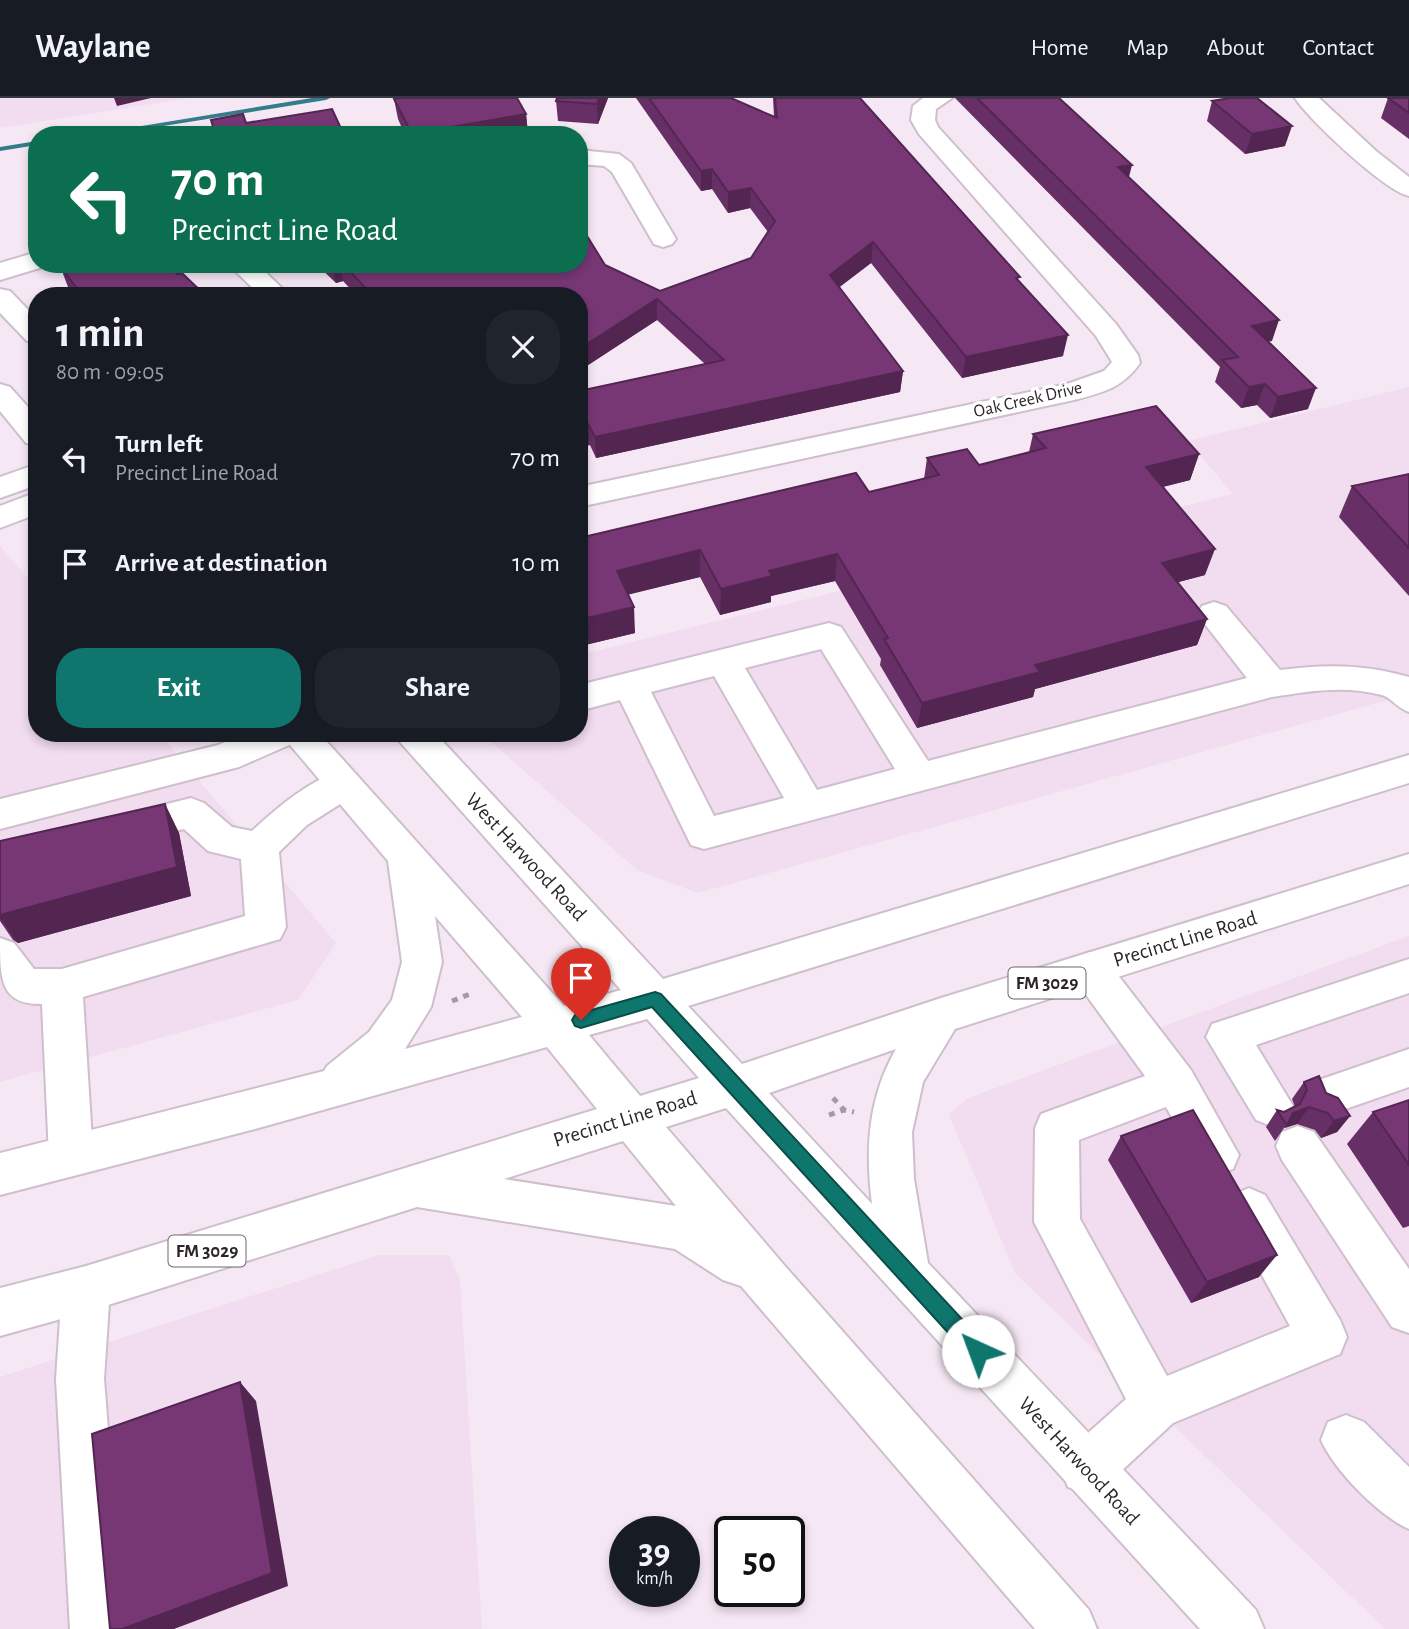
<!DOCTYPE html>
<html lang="en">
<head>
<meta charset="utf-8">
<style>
	:root { --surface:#171b24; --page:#20242c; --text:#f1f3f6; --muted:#9ea1a6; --line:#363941; --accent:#0f766e }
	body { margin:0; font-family:"Alegreya Sans",sans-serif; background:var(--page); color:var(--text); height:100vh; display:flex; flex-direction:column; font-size:26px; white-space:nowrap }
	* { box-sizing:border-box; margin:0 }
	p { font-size:23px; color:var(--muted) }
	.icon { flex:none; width:38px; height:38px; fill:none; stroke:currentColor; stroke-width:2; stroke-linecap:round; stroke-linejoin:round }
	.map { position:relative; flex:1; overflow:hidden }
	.drawer { position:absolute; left:28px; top:189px; width:560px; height:455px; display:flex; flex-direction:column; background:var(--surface); border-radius:28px; box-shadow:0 4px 10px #0003 }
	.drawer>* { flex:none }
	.hud { position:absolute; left:28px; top:28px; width:560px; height:147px; border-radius:28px; box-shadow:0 4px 10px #0003; background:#0b6e4f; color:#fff; overflow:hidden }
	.speed { position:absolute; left:609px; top:1418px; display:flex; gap:14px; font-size:35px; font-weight:700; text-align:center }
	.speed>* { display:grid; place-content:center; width:91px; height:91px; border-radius:50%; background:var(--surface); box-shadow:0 4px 10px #0003; line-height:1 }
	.speed small { font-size:18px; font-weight:400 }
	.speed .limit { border:4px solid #111; border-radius:10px; background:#fff; color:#111 }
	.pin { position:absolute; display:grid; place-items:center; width:60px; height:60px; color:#fff; margin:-72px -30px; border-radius:50% 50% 50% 0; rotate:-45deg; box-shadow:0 0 7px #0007 }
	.pin .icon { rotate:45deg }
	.me { position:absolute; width:77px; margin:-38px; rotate:317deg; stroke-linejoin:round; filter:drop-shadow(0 0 5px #0008) }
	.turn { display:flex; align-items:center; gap:24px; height:147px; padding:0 28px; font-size:32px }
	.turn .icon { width:91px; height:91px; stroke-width:2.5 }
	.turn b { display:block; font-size:49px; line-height:60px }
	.round { display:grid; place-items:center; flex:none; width:74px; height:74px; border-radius:28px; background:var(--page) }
	.headline { display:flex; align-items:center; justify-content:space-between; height:119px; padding:0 28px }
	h1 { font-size:42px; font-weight:700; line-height:52px }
	.cta { display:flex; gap:14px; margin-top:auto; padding:14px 28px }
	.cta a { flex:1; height:80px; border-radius:28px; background:var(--accent); color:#fff; font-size:28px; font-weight:700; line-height:80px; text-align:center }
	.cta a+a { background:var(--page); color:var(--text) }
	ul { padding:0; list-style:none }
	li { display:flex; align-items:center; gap:21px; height:105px; padding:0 28px }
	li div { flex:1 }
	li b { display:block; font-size:26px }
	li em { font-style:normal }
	header { display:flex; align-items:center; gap:42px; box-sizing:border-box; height:98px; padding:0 35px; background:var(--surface); border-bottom:2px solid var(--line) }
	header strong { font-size:33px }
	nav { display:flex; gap:38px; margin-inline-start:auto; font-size:24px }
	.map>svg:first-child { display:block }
	.built { fill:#f2dcf0 }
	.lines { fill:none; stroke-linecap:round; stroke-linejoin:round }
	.stream { fill:#337d8b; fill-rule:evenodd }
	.minor-casing { stroke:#cebfcd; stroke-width:4 }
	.major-casing { stroke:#cebfcd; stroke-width:4 }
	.path { stroke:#a59aa4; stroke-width:5; stroke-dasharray:6 6; stroke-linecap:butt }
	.minor { fill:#fff; fill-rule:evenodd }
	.major { fill:#fff; fill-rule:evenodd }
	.wall { fill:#662f65 }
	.shaded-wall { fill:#532652 }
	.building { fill:#773775; stroke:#532652; stroke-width:2 }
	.route { fill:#0f766e; stroke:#0a4d48; stroke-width:2 }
	.labels { text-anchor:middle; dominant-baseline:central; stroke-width:7; stroke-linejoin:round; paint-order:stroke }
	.far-street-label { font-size:18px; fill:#2c262c; stroke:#fff }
	.shield { fill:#fff; stroke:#6b676b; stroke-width:2 }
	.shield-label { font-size:19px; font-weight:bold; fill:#2c262c }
	.street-label { font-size:21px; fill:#2c262c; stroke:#fff }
</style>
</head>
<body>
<header>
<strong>Waylane</strong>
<nav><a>Home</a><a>Map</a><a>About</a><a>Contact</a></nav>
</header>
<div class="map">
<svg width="1409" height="1531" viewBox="0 0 1409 1531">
	<rect width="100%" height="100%" fill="#f6e7f5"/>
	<!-- built -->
	<g class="built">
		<polygon points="0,0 189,0 0,30"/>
		<polygon points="1409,289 1409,596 698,795 637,772 481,635 579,635 579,557 1233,396 1188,343"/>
		<polygon points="0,448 37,491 37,635 159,635 336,845 298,902 0,984"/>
		<polygon points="1409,838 1409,1531 1385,1531 1015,1175 949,1016 968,1000"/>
		<polygon points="379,1157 449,1157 460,1182 482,1531 0,1531 0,1279"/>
	</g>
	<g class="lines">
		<!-- stream -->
		<g class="stream">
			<polygon points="312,0 330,0 326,2 107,37 87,37"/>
			<polygon points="37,43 37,47 0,53 0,49"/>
		</g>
		<!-- minor casing -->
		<g class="minor-casing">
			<g id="minor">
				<path d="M923,0H952L936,11L935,22L938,29L1116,226L1138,257L1140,265C1123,290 1102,295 1074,302L579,409V389L1067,286L1104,273L1112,264L1096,238L919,36L911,22L913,8Z"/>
				<path d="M1295,0H1319L1376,53L1409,79V98C1385,93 1309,22 1295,0Z"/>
				<polygon points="579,52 619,56 631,65 676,141 672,146 663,149 654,146 612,74 604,68 579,66"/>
				<polygon points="37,154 37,166 46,168 0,182 0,165"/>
				<polygon points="228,166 257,166 290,198 261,198"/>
				<polygon points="37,366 37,387 0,400 0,379"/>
				<polygon points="37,394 37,416 0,430 0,408"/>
				<path d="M1214,504L1226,508L1280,572C1325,566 1365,566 1409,579V614C1397,610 1392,600 1382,597C1345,587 1309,593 1272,599L704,751L691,747L620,602L579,613V587L829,525L841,529L928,663L1247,580L1197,516L1202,508ZM821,551L895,671L817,692L745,570ZM714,578L784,700L714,718L651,594Z"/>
				<polygon points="247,635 301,635 296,644 239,669 0,731 0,701 218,647"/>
				<path d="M343,672L356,676L361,686L356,696L307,727L279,754L286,829L280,841L83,899L93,1058L87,1072L71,1078L55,1072L49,1058L42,906C0,907 0,881 0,840L14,845L34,871H62L245,818L241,761L208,753L184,731L120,746L107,741L101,731L107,721L191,700L204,705L232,729L252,733C278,709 308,683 343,672Z"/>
				<polygon points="1090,854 1104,859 1191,972 1239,1057 1233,1071 1217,1077 1201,1071 1166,1009 1079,1042 1080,1121 1167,1278 1290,1228 1226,1112 1233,1097 1249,1090 1265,1097 1340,1222 1347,1239 1340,1256 1173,1325 1104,1389 1086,1396 1068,1389 1061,1371 1068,1353 1126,1301 1034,1124 1035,1030 1041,1016 1145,978 1076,883 1070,871 1076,859"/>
				<polygon points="1409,861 1409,895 1256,947 1293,1008 1286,1022 1271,1028 1256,1022 1206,939 1212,926"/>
				<polygon points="1409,951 1409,989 1331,1016 1316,1011 1309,997 1316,983"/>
				<polygon points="1298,1028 1314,1034 1409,1171 1409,1235 1392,1229 1282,1062 1276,1048 1282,1034"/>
				<polygon points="86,1168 103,1175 110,1191 104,1281 124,1531 70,1531 56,1281 62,1191 69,1175"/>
				<path d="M1346,1317L1364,1324L1409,1369V1431C1379,1418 1334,1372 1321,1342L1328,1324Z"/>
			</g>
		</g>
		<!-- major casing -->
		<g class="major-casing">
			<g id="major">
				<polygon points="0,191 10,193 37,221 37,245 27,243 0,215"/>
				<polygon points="0,286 10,289 37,319 37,347 26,345 0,313"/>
				<path d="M280,635H319L564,908L621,892L400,644L395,635H435L663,881L1409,657V685L688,908L742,966L941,900L1409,756V786L955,931L923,984L912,1034L914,1081L928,1165L1256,1512L1264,1531H1200L726,1010L666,1029L784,1167L1089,1512L1097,1531H1035L741,1188L723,1182L675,1151L417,1109L86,1214L0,1238V1190L86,1168L597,1011L547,949L255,1031L0,1097V1055L324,973L327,968L369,934L392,902L402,864L388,763ZM435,818L522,919L405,951L431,909L442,864ZM647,921L699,980L640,998L589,937ZM896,951C868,1000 865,1051 872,1106L769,995ZM623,1043L676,1108L504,1081Z"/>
			</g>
		</g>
		<!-- path -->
		<g class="path">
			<polyline points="452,903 470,896"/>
			<polyline points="833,1000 844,1012"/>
			<polyline points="829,1017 844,1012 854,1014"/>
		</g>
		<!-- minor -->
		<use href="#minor" class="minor"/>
		<!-- major -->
		<use href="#major" class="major"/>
	</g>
	<!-- wall -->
	<g class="wall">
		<polygon points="608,0 598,26 558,23 556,3"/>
		<polygon points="636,0 731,0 774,19 773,0 860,0 1019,183 1063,258 962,280 871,165 839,189 903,273 900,294 596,360 590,347 579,293 705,266 657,222 579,273 579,198 357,198 343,183 336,185 316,166 605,167 660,193 751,160 768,134 750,110 728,115 712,91 701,93"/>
		<polygon points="955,0 1059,0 1272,243 1268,243 1308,311 1270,320 1257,307 1241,310 1215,284 1220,269"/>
		<polygon points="1388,0 1409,0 1409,41 1381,20"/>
		<polygon points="394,1 526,16 528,36 405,37 398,21"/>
		<polygon points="1212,3 1285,48 1245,56 1207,23"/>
		<polygon points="60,168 177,176 206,198 75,198 68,189"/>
		<polygon points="1033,336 1199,356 1190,382 1163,389 1205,477 1178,484 1207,521 1197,547 1035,591 1033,599 917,630 880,567 881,561 835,483 771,498 771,504 720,517 700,479 628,496 635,535 585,547 579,533 579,440 869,394 924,381 927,360 979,367 1029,354"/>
		<polygon points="1409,376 1409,498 1339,419 1352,388"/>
		<polygon points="165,706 179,735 191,798 18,845 13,842 0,823 0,743"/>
		<polygon points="1304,984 1326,995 1350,1018 1337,1034 1321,1040 1315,1032 1297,1026 1284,1030 1275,1043 1266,1029 1277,1012 1284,1014 1295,1009 1292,1001"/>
		<polygon points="1409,1002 1409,1128 1403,1130 1347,1046 1373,1014"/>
		<polygon points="1121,1038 1259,1179 1191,1205 1108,1062"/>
	</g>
	<!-- shaded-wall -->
	<g class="shaded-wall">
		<polygon points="114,0 151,0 117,8"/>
		<polygon points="599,0 608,0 598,26 597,6"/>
		<polygon points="526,16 528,36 412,37 412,36"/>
		<polygon points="1292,28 1285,48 1245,56 1252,36"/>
		<polygon points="1132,67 1127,87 1118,69"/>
		<polygon points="712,71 712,91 701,93 701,73"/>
		<polygon points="751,90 750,110 728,115 728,94"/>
		<polygon points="584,103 586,123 579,125 579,104"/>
		<polygon points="873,144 871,165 828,198 830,177"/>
		<polygon points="332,166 340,166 343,183 336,185"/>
		<polygon points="657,201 657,222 579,273 579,251"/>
		<polygon points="1279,222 1272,243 1245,249 1252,228"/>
		<polygon points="1068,237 1063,258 962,280 966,259"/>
		<polygon points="903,273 900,294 596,360 595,339"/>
		<polygon points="1265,286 1257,307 1241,310 1249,289"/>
		<polygon points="1316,290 1308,311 1270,320 1278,299"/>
		<polygon points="588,326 590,347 579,350 579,328"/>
		<polygon points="1199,356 1190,382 1138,395 1146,369"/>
		<polygon points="1215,451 1205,477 1153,491 1162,465"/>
		<polygon points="700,452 700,479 619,499 617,473"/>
		<polygon points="837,456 835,483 771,498 771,504 720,517 721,491 769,473"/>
		<polygon points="634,509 635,535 585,547 583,521"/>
		<polygon points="1207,521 1197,547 1035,591 1033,599 917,630 922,605 1035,567"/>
		<polygon points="165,706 179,735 191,798 18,845 0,820 0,817"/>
		<polygon points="1309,1009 1297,1026 1285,1030 1293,1015"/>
		<polygon points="1350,1018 1337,1034 1321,1040 1334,1023"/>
		<polygon points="1277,1157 1259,1179 1191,1205 1207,1184"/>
		<polygon points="240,1284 256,1303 288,1488 174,1531 122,1531"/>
	</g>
	<!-- building -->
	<g class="building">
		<polygon points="398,0 517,0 526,16 412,36 394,1"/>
		<polygon points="557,0 599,0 597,6 556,3"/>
		<polygon points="649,0 731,0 777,20 775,0 860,0 1020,179 1016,180 1068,237 966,259 873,144 830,177 903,273 595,339 588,326 579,328 579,293 724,262 657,201 579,251 579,198 373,198 343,166 579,166 579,125 605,167 660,193 751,160 775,123 751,90 728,94 712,71 701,73"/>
		<polygon points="977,0 1059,0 1132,67 1118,69 1279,222 1252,228 1316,290 1278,299 1265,286 1249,289 1222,262 1238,259"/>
		<polygon points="1230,0 1257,0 1292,28 1252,36 1212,3"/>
		<polygon points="1388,0 1409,0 1409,15"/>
		<polygon points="332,11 344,37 190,36 214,32 211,22 243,16 246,25"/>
		<polygon points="579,94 584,103 579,104"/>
		<polygon points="65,166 169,166 177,176 182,175 206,198 102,198 99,194 88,198 83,198 60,168"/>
		<polygon points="1156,308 1199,356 1146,369 1215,451 1162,465 1207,521 1035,567 1040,574 922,605 884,541 888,540 837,456 769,473 772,478 721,491 700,452 617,473 634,509 583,521 579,512 579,440 856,375 869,394 939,377 927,360 967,351 979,367 1046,350 1033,336"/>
		<polygon points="1409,376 1409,450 1352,388"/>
		<polygon points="165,706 177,769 0,817 0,743"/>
		<polygon points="1319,978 1326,995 1338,1000 1350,1018 1334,1023 1328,1015 1309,1009 1293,1015 1287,1027 1277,1012 1284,1014 1300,1006 1307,992 1304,984"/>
		<polygon points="1409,1002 1409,1067 1373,1014"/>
		<polygon points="1193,1012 1277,1157 1207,1184 1121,1038"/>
		<polygon points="240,1284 272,1475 122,1531 110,1531 92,1336"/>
	</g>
	<!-- route -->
	<polygon class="route" points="655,894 661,896 985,1246 988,1253 985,1260 978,1263 971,1260 652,909 581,930 575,928 572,922 575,917 581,915"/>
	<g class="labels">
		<!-- far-street labels -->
		<g class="far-street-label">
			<text transform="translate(1028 302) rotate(-13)">Oak Creek Drive</text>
		</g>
		<!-- shield labels -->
		<g class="shield">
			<rect x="1008.5" y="869.5" width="77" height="31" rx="5"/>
			<rect x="168.5" y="1137.5" width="77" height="31" rx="5"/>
		</g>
		<g class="shield-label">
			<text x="1047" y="885">FM 3029</text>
			<text x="207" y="1153">FM 3029</text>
		</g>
		<!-- street labels -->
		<g class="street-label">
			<text transform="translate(526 759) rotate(47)">West Harwood Road</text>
			<text transform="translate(1185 841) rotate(-17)">Precinct Line Road</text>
			<text transform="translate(625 1021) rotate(-17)">Precinct Line Road</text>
			<text transform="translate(1079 1363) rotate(47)">West Harwood Road</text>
		</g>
	</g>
</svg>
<div class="speed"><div>39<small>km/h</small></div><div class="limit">50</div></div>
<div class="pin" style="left:581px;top:922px;background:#d93025"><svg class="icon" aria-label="arrive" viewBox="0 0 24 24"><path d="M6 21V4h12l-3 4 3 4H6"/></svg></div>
<svg class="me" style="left:978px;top:1253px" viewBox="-20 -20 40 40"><circle r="19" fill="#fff"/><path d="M0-13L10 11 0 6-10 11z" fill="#0f766e"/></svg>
<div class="hud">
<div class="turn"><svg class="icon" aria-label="left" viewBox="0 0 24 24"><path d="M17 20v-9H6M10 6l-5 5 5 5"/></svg><div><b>70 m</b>Precinct Line Road</div></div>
</div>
<section class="drawer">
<div class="headline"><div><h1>1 min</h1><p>80 m · 09:05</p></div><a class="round"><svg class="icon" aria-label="close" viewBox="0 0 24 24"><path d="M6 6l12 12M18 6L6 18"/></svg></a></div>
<ul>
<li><svg class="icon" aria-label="left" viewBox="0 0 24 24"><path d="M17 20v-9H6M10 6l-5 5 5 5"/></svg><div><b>Turn left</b><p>Precinct Line Road</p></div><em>70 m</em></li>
<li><svg class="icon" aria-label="arrive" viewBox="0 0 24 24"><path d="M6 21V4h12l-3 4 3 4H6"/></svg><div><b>Arrive at destination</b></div><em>10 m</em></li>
</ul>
<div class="cta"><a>Exit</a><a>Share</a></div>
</section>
</div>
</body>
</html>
